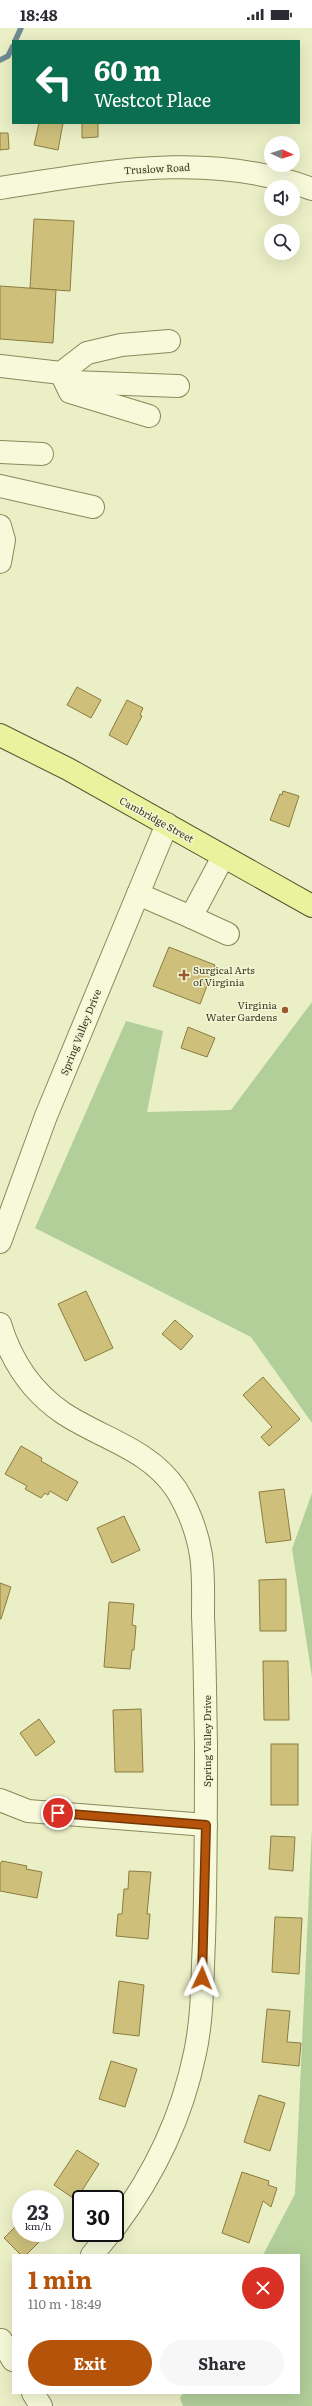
<!DOCTYPE html>
<html lang="en">
<head>
<meta charset="utf-8">
<style>
	:root { --surface:#fff; --page:#f7f7f7; --text:#2b2b33; --muted:#7c7c81; --accent:#b45309 }
	body { margin:0; font-family:Literata,serif; background:var(--page); color:var(--text); height:100vh; display:flex; flex-direction:column; font-size:15px; white-space:nowrap }
	* { box-sizing:border-box; margin:0 }
	p { font-size:13px; color:var(--muted) }
	.icon { flex:none; width:22px; height:22px; fill:none; stroke:currentColor; stroke-width:2; stroke-linecap:round; stroke-linejoin:round }
	.map { position:relative; flex:1; overflow:hidden }
	.details { position:absolute; left:12px; top:2226px; width:288px; height:140px; display:flex; flex-direction:column; background:var(--surface); border-radius:0px; box-shadow:0 4px 16px #0002 }
	.details>* { flex:none }
	.top-card { position:absolute; left:12px; top:12px; width:288px; height:84px; border-radius:0px; box-shadow:0 4px 16px #0002; background:#0b6e4f; color:#fff; overflow:hidden }
	.needle { width:26px; rotate:94deg }
	.buttons { position:absolute; left:264px; top:108px; display:grid; gap:8px }
	.buttons a { display:grid; place-items:center; width:36px; height:36px; border-radius:50%; background:var(--surface); box-shadow:0 4px 16px #0002; font-size:20px }
	.speed { position:absolute; left:12px; top:2162px; display:flex; gap:8px; font-size:20px; font-weight:700; text-align:center }
	.speed>* { display:grid; place-content:center; width:52px; height:52px; border-radius:50%; background:var(--surface); box-shadow:0 4px 16px #0002; line-height:1 }
	.speed small { font-size:10px; font-weight:400 }
	.speed .limit { border:2px solid #111; border-radius:6px; background:#fff; color:#111 }
	.pin { position:absolute; display:grid; place-items:center; width:34px; height:34px; color:#fff; margin:-17px; border:2px solid #fff; border-radius:50%; box-shadow:0 1px 4px #0007 }
	.me { position:absolute; width:44px; margin:-22px; rotate:2deg; stroke-linejoin:round; filter:drop-shadow(0 0 3px #0008) }
	.turn { display:flex; align-items:center; gap:14px; height:84px; padding:0 16px; font-size:18px }
	.turn .icon { width:52px; height:52px; stroke-width:2.5 }
	.turn b { display:block; font-size:28px; line-height:34px }
	.round { display:grid; place-items:center; flex:none; width:42px; height:42px; border-radius:21px; background:var(--page) }
	.overview { display:flex; align-items:center; justify-content:space-between; height:68px; padding:0 16px }
	h1 { font-size:24px; font-weight:700; line-height:30px; color:var(--accent) }
	.button { display:flex; gap:8px; margin-top:auto; padding:8px 16px }
	.button a { flex:1; height:46px; border-radius:24px; background:var(--accent); color:#fff; font-size:16px; font-weight:700; line-height:46px; text-align:center }
	.button a+a { background:var(--page); color:var(--text) }
	.status { display:flex; justify-content:space-between; align-items:center; height:28px; padding:0 20px; background:var(--surface); direction:ltr }
	.status svg { height:11px; fill:currentColor }
	.map>svg:first-child { display:block }
	.green { fill:#b2ce99 }
	.lines { fill:none; stroke-linecap:round; stroke-linejoin:round }
	.stream { stroke:#6d8c92; stroke-width:5.5 }
	.building { fill:#cec07b; stroke:#8b7c40 }
	.minor-casing { stroke:#8b885b; stroke-width:24 }
	.major-casing { stroke:#59542f; stroke-width:24 }
	.minor { stroke:#f6fada; stroke-width:22 }
	.major { stroke:#eaf29e; stroke-width:22 }
	.route-casing { stroke:#753606; stroke-width:10 }
	.route { stroke:#b45309; stroke-width:7 }
	.poi-dot { fill:#9b582a; stroke:#f2f6d6; stroke-width:1.5 }
	.labels { text-anchor:middle; dominant-baseline:central; stroke-width:3; stroke-linejoin:round; paint-order:stroke }
	.street-label { font-size:10px; fill:#3b381f; stroke:#f2f6d6 }
	.poi-label { font-size:10px; fill:#3b381f; stroke:#f2f6d6; text-anchor:start }
</style>
</head>
<body>
<div class="status"><b>18:48</b><svg viewBox="0 0 49 12"><path d="M0 12V9h3v3zM5 12V6h3v6zM10 12V3h3v9zM15 12V0h3v12zM26 1h20v11H26zM47 4h2v5h-2z"/></svg></div>
<div class="map">
<svg width="312" height="2378" viewBox="0 0 312 2378">
	<rect width="100%" height="100%" fill="#ebefc6"/>
	<!-- green -->
	<g class="green">
		<polygon points="312,974 312,1395 251,1309 35,1200 126,993 163,1003 147,1084 231,1082"/>
		<polygon points="312,1465 312,1649 292,1521"/>
		<polygon points="312,1800 312,2378 183,2378 180,2370 183,2365 299,2365 299,2227 263,2227 295,2166"/>
	</g>
	<g class="lines">
		<!-- stream -->
		<g class="stream">
			<polyline points="15,13 21,0"/>
			<polyline points="0,32 8,28 13,18"/>
		</g>
	</g>
	<!-- building -->
	<g class="building">
		<polygon points="39,95 63,95 58,122 34,117"/>
		<polygon points="82,95 98,95 98,109 82,110"/>
		<polygon points="0,105 8,105 9,121 0,122"/>
		<polygon points="34,191 74,193 70,263 30,260"/>
		<polygon points="0,258 56,262 53,315 0,311"/>
		<polygon points="77,659 101,672 91,690 67,677"/>
		<polygon points="127,672 143,680 140,687 142,688 127,717 109,707"/>
		<polygon points="283,763 299,768 289,799 270,792 280,766 282,767"/>
		<polygon points="169,919 215,937 200,976 153,958"/>
		<polygon points="188,999 215,1010 207,1029 181,1020"/>
		<polygon points="86,1263 113,1320 85,1333 58,1276"/>
		<polygon points="175,1292 193,1308 181,1322 162,1306"/>
		<polygon points="263,1349 300,1391 269,1418 261,1409 272,1399 243,1367"/>
		<polygon points="21,1418 42,1430 41,1433 78,1454 67,1473 50,1463 48,1467 45,1465 41,1470 25,1461 27,1458 5,1446"/>
		<polygon points="284,1461 291,1512 266,1515 259,1464"/>
		<polygon points="124,1488 140,1522 112,1535 97,1500"/>
		<polygon points="286,1551 286,1603 260,1603 259,1552"/>
		<polygon points="0,1555 11,1559 1,1591 0,1591"/>
		<polygon points="109,1574 134,1576 132,1597 136,1598 134,1622 132,1622 130,1641 104,1639"/>
		<polygon points="263,1633 288,1633 289,1692 264,1692"/>
		<polygon points="141,1681 143,1744 115,1744 113,1682"/>
		<polygon points="39,1691 55,1714 36,1728 20,1705"/>
		<rect x="271" y="1716" width="27" height="61"/>
		<polygon points="271,1808 295,1809 293,1843 269,1841"/>
		<polygon points="2,1833 27,1838 26,1841 42,1844 37,1870 0,1863 0,1836"/>
		<polygon points="129,1843 151,1844 147,1886 150,1886 148,1911 116,1908 118,1886 122,1886 124,1861 128,1861"/>
		<polygon points="275,1889 302,1890 299,1946 272,1944"/>
		<polygon points="119,1953 144,1957 139,2008 113,2005"/>
		<polygon points="267,1981 290,1983 287,2014 301,2015 299,2038 262,2034"/>
		<polygon points="111,2033 137,2041 125,2079 99,2071"/>
		<polygon points="259,2067 285,2075 270,2123 244,2114"/>
		<polygon points="77,2122 99,2136 76,2172 54,2157"/>
		<polygon points="242,2144 269,2153 268,2157 277,2160 271,2179 263,2173 249,2215 222,2205"/>
		<polygon points="21,2193 21,2205 48,2205 26,2227 21,2227 4,2210"/>
	</g>
	<g class="lines">
		<!-- minor casing -->
		<g class="minor-casing">
			<g id="minor">
				<path d="M0,160C106,144 208,122 312,161"/>
				<polyline points="0,338 61,345 73,354 178,358"/>
				<polyline points="149,388 70,364 61,345 87,325 121,317 169,313"/>
				<polyline points="0,424 42,426"/>
				<polyline points="0,458 93,479"/>
				<polyline points="0,498 4,512 0,534"/>
				<polyline points="223,829 191,889 228,906"/>
				<polyline points="138,866 191,889"/>
				<polyline points="0,1214 46,1088 167,796"/>
				<path d="M0,1296C11,1332 32,1364 63,1385C102,1411 148,1420 176,1461C189,1482 197,1503 201,1527C204,1547 203,1568 203,1588C205,1631 205,1673 206,1715C206,1781 206,1847 204,1913C202,1951 203,1988 195,2025C182,2089 154,2147 115,2199"/>
				<polyline points="0,1772 28,1783 206,1797"/>
				<polyline points="92,2227 110,2205"/>
				<polyline points="1,2312 13,2332"/>
				<polyline points="33,2365 41,2378"/>
			</g>
		</g>
		<!-- major casing -->
		<g class="major-casing">
			<polyline id="major" points="0,707 68,741 312,878"/>
		</g>
		<!-- minor -->
		<use href="#minor" class="minor"/>
		<!-- major -->
		<use href="#major" class="major"/>
	</g>
	<g class="lines">
		<!-- route casing -->
		<g class="route-casing">
			<polyline id="route" points="58,1785 206,1797 202,1950"/>
		</g>
		<!-- route -->
		<use href="#route" class="route"/>
	</g>
	<!-- markers -->
	<g class="poi-dot">
		<path d="M182 941h4v4h4v4h-4v4h-4v-4h-4v-4h4z"/>
		<circle cx="285" cy="982" r="4"/>
	</g>
	<g class="labels">
		<!-- street labels -->
		<g class="street-label">
			<text transform="translate(157 140) rotate(-3)">Truslow Road</text>
			<text transform="translate(157 791) rotate(29)">Cambridge Street</text>
			<text transform="translate(80 1004) rotate(-68)">Spring Valley Drive</text>
			<text transform="translate(206 1713) rotate(-90)">Spring Valley Drive</text>
		</g>
		<!-- poi labels -->
		<g class="poi-label">
			<text x="193" y="941">Surgical Arts<tspan x="193" dy="12">of Virginia</tspan></text>
			<text x="277" y="976" text-anchor="end">Virginia<tspan x="277" dy="12">Water Gardens</tspan></text>
		</g>
	</g>
</svg>
<div class="buttons">
<a><svg class="needle" viewBox="-14 -14 28 28"><path d="M0-13l5 13h-10z" fill="#e53935"/><path d="M0 13l5-13h-10z" fill="#7c7c81"/></svg></a>
<a><svg class="icon" aria-label="sound" viewBox="0 0 24 24"><path d="M4 9h4l5-4v14l-5-4H4zM17 9q2 3 0 6"/></svg></a>
<a><svg class="icon" aria-label="search" viewBox="0 0 24 24"><circle cx="10" cy="10" r="6"/><path d="M15 15l6 6"/></svg></a>
</div>
<div class="speed"><div>23<small>km/h</small></div><div class="limit">30</div></div>
<div class="pin" style="left:58px;top:1785px;background:#d93025"><svg class="icon" aria-label="arrive" viewBox="0 0 24 24"><path d="M6 21V4h12l-3 4 3 4H6"/></svg></div>
<svg class="me" style="left:202px;top:1950px" viewBox="-20 -20 40 40"><path d="M0-17L14 15 0 8-14 15z" fill="#b45309" stroke="#fff" stroke-width="4"/></svg>
<div class="top-card">
<div class="turn"><svg class="icon" aria-label="left" viewBox="0 0 24 24"><path d="M17 20v-9H6M10 6l-5 5 5 5"/></svg><div><b>60 m</b>Westcot Place</div></div>
</div>
<section class="details">
<div class="overview"><div><h1>1 min</h1><p>110 m · 18:49</p></div><a class="round" style="background:#d93025;color:#fff"><svg class="icon" aria-label="close" viewBox="0 0 24 24"><path d="M6 6l12 12M18 6L6 18"/></svg></a></div>
<div class="button"><a>Exit</a><a>Share</a></div>
</section>
</div>
</body>
</html>
